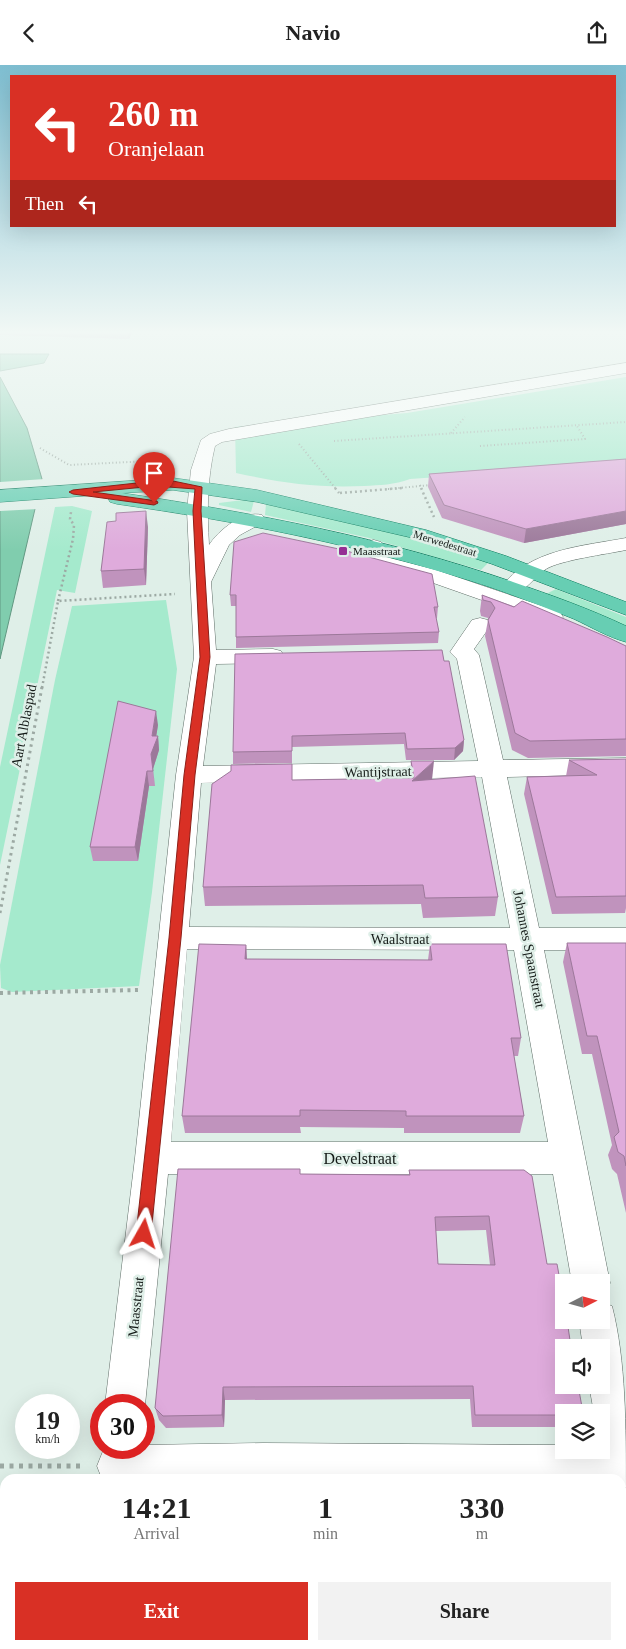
<!DOCTYPE html>
<html lang="en">
<head>
<meta charset="utf-8">
<style>
	:root { --surface:#fff; --page:#f2f2f2; --text:#222; --muted:#767676; --accent:#d93025 }
	body { margin:0; font-family:Georgia,serif; background:var(--page); color:var(--text); height:100vh; display:flex; flex-direction:column; font-size:19px; white-space:nowrap }
	* { box-sizing:border-box; margin:0 }
	p { font-size:16px; color:var(--muted) }
	.icon { flex:none; width:28px; height:28px; fill:none; stroke:currentColor; stroke-width:2; stroke-linecap:round; stroke-linejoin:round }
	.map { position:relative; flex:1; overflow:hidden }
	.panel { position:absolute; left:0px; top:1409px; width:626px; height:176px; display:flex; flex-direction:column; background:var(--surface); border-radius:15px 15px 0 0; box-shadow:0 5px 20px #0002 }
	.panel>* { flex:none }
	.hud { position:absolute; left:10px; top:10px; width:606px; height:152px; border-radius:0px; box-shadow:0 5px 20px #0002; background:#d93025; color:#fff; overflow:hidden }
	.needle { width:32px; rotate:84deg }
	.buttons { position:absolute; left:555px; top:1209px; display:grid; gap:10px }
	.buttons a { display:grid; place-items:center; width:55px; height:55px; border-radius:0px; background:var(--surface); box-shadow:0 5px 20px #0002; font-size:25px }
	.speed { position:absolute; left:15px; top:1329px; display:flex; gap:10px; font-size:25px; font-weight:700; text-align:center }
	.speed>* { display:grid; place-content:center; width:65px; height:65px; border-radius:50%; background:var(--surface); box-shadow:0 5px 20px #0002; line-height:1 }
	.speed small { font-size:12px; font-weight:400 }
	.speed .limit { border:8px solid #d22; background:#fff; color:#111 }
	.pin { position:absolute; display:grid; place-items:center; width:42px; height:42px; color:#fff; margin:-51px -21px; border-radius:50% 50% 50% 0; rotate:-45deg; box-shadow:0 0 5px #0007 }
	.pin .icon { rotate:45deg }
	.me { position:absolute; width:55px; margin:-28px; rotate:6deg; stroke-linejoin:round; filter:drop-shadow(0 0 4px #0008) }
	.turn { display:flex; align-items:center; gap:18px; height:105px; padding:0 15px; font-size:22px }
	.turn .icon { width:65px; height:65px; stroke-width:2.5 }
	.turn b { display:block; font-size:35px; line-height:42px }
	.then { display:flex; align-items:center; height:48px; padding:0 15px; background:#0003; gap:10px; font-size:19px }
	.eta { display:flex; justify-content:space-evenly; align-items:center; height:85px; text-align:center }
	.eta b { font-size:30px; font-weight:700; line-height:35px }
	.action { display:flex; gap:10px; margin-top:auto; padding:10px 15px }
	.action a { flex:1; height:58px; border-radius:0px; background:var(--accent); color:#fff; font-size:20px; font-weight:700; line-height:58px; text-align:center }
	.action a+a { background:var(--page); color:var(--text) }
	header { display:flex; justify-content:space-between; align-items:center; height:65px; padding:0 15px; background:var(--surface); font-size:22px; font-weight:700 }
	.map>svg:first-child { display:block }
	.green { fill:#a5eacd }
	.water { fill:#80cdae; stroke:#609781 }
	.pier { fill:#dfefe8 }
	.lines { fill:none; stroke-linecap:round; stroke-linejoin:round }
	.minor-casing { stroke:#5e6c66; stroke-width:1 }
	.major-casing { stroke:#087a5b; stroke-width:1 }
	.path-far4 { stroke:#9ca9a3; stroke-width:2; stroke-dasharray:1 2.5; stroke-linecap:butt }
	.path-far3 { stroke:#9ca9a3; stroke-width:2.5; stroke-dasharray:2 3; stroke-linecap:butt }
	.path-far2 { stroke:#9ca9a3; stroke-width:3; stroke-dasharray:2.5 4; stroke-linecap:butt }
	.path-far1 { stroke:#9ca9a3; stroke-width:4; stroke-dasharray:3 4.5; stroke-linecap:butt }
	.path { stroke:#9ca9a3; stroke-width:5; stroke-dasharray:4 5.5; stroke-linecap:butt }
	.minor { fill:#fff; fill-rule:evenodd }
	.major { fill:#67ceb3; fill-rule:evenodd }
	.wall { fill:#c093bd; fill-rule:evenodd }
	.shaded-wall { fill:#9c789a }
	.building { fill:#dfabdc; stroke:#9c789a; fill-rule:evenodd }
	.route { fill:#d93025; stroke:#8d1f18 }
	.poi-dot { fill:#952f94; stroke:#dfefe8; stroke-width:2 }
	.labels { text-anchor:middle; dominant-baseline:central; stroke-width:5; stroke-linejoin:round; paint-order:stroke }
	.far-street-label { font-size:11px; fill:#141a17; stroke:#dfefe8 }
	.far-poi-label { font-size:11px; fill:#141a17; stroke:#dfefe8; text-anchor:start }
	.street-label { font-size:14px; fill:#141a17; stroke:#dfefe8 }
	.near-street-label { font-size:16px; fill:#141a17; stroke:#dfefe8 }
</style>
</head>
<body>
<header><svg class="icon" aria-label="back" viewBox="0 0 24 24"><path d="M15 5l-7 7 7 7"/></svg>Navio<svg class="icon" aria-label="share" viewBox="0 0 24 24"><path d="M12 15V3M7 8l5-5 5 5M5 13v7h14v-7"/></svg></header>
<div class="map">
<svg width="626" height="1584" viewBox="0 0 626 1584">
	<rect width="100%" height="100%" fill="#dfefe8"/>
	<!-- green -->
	<g class="green">
		<path d="M626,312V399L410,414C394,420 380,420 364,421C316,423 283,418 236,408L235,362L407,348Z"/>
		<polygon points="243,435 254,436 251,447 219,440 219,438"/>
		<polygon points="266,439 408,472 489,497 481,505 369,473 265,450"/>
		<polygon points="72,441 92,446 75,528 57,525 0,800 0,702 55,442"/>
		<polygon points="556,524 626,552 626,567 540,532"/>
		<polygon points="166,535 177,604 152,827 139,921 12,927 1,923 0,900 55,615 72,541"/>
		<polygon points="0,1432 5,1432 5,1580 52,1580 51,1584 0,1584"/>
	</g>
	<!-- water -->
	<g class="water">
		<polygon points="0,289 49,289 44,298 0,306"/>
		<polygon points="0,312 27,363 42,414 0,594"/>
	</g>
	<!-- pier -->
	<polygon class="pier" points="45,414 38,444 0,446 0,417"/>
	<g class="lines">
		<!-- minor casing -->
		<g class="minor-casing">
			<g id="minor">
				<path d="M626,298V308L222,377L215,381C207,414 207,446 209,480C219,465 243,445 262,450L265,454L262,458L240,470L229,480L211,517L216,585L273,584L281,586L284,591L281,596L273,598L216,599L203,701L478,696L457,594L450,587L472,555L480,553L488,555L491,560L474,584L479,590L503,695L626,693V709L507,712L539,863H626V885H544L610,1218L604,1231L601,1232V1218H572L553,1109H168L145,1340L144,1344V1340H105L135,1093L176,710L194,592L187,446L191,405L201,375L210,369L229,364ZM482,712L510,863L189,862L201,718ZM187,884L514,885L548,1077H171Z"/>
				<path d="M626,473V485C607,489 561,495 546,504C532,513 524,532 505,527L501,523C528,484 584,481 626,473Z"/>
				<polygon points="374,475 381,477 384,481 382,491 436,505 560,547 563,552 560,557 552,559 544,557 422,514 364,499 361,495 367,477"/>
				<path d="M601,1237L612,1241C626,1295 626,1364 626,1422H621V1414H102L97,1401L103,1386L112,1382H144V1380L263,1378L564,1380V1385H601V1348H594L589,1320H601V1282H583L579,1255H601Z"/>
				<rect x="75" y="1580" width="46" height="4"/>
			</g>
		</g>
		<!-- major casing -->
		<g class="major-casing">
			<path id="major" d="M173,413L257,425L426,465L506,491L626,537V550L492,499L413,473L257,437L173,425L122,428C255,448 386,473 513,517C551,530 590,544 626,561V577C608,572 591,562 574,554C539,540 504,526 468,515C353,479 236,456 117,439L110,437L108,433L111,429L0,437V425Z"/>
		</g>
		<!-- path-far4 -->
		<g class="path-far4">
			<polyline points="451,368 465,352"/>
			<polyline points="334,376 626,357"/>
			<polyline points="299,379 336,424"/>
			<polyline points="480,381 585,374 577,361"/>
			<polyline points="40,383 69,400 169,395 170,399"/>
			<polyline points="420,420 422,424"/>
			<polyline points="388,424 431,420"/>
		</g>
		<!-- path-far3 -->
		<g class="path-far3">
			<polyline points="335,423 339,428"/>
			<polyline points="421,423 434,452"/>
			<polyline points="340,428 402,423"/>
			<polyline points="58,536 73,474 74,460 70,454 71,447"/>
			<polyline points="42,623 58,536 175,529"/>
		</g>
		<!-- path-far2 -->
		<polyline class="path-far2" points="0,848 42,622"/>
		<!-- path-far1 -->
		<polyline class="path-far1" points="0,928 138,925"/>
		<!-- path -->
		<polyline class="path" points="0,1401 84,1401"/>
		<!-- minor -->
		<use href="#minor" class="minor"/>
		<!-- major -->
		<use href="#major" class="major"/>
	</g>
	<!-- wall -->
	<g class="wall">
		<polygon points="0,265 133,265 129,274 0,270"/>
		<polygon points="626,394 626,459 524,478 442,453 428,422 429,409"/>
		<polygon points="148,462 146,520 103,523 101,506"/>
		<polygon points="230,530 438,542 437,553 436,553 439,567 438,578 236,583 236,541 231,541"/>
		<polygon points="482,530 626,581 626,691 528,693 512,685 485,571 488,555 488,553 481,551 480,546"/>
		<polygon points="444,596 464,675 463,686 454,695 406,695 404,679 292,682 292,698 233,699 233,687"/>
		<polygon points="158,660 156,671 158,671 159,685 153,704 155,721 149,721 138,796 93,796 90,782"/>
		<polygon points="626,694 626,843 625,848 552,849 524,729 527,712 566,711 569,695"/>
		<polygon points="411,696 432,714 498,832 495,851 423,853 421,839 205,841 203,822 292,715 410,713"/>
		<polygon points="567,878 626,878 626,1148 617,1109 612,1104 608,1090 612,1080 592,989 582,989 563,897"/>
		<polygon points="430,879 521,973 518,991 514,991 524,1051 520,1068 404,1068 404,1063 300,1062 301,1068 185,1068 182,1051 246,880 247,894 428,895"/>
		<path d="M409,1105H524L564,1348V1362H472L470,1334L225,1335L224,1362L166,1363L159,1355L155,1343L300,1109L409,1110ZM486,1165L490,1200L438,1199L436,1166Z"/>
		<polygon points="621,1470 626,1470 626,1542 621,1541"/>
	</g>
	<!-- shaded-wall -->
	<g class="shaded-wall">
		<polygon points="127,265 133,265 129,274"/>
		<polygon points="146,446 148,462 146,520 144,504"/>
		<polygon points="626,446 626,459 524,478 526,464"/>
		<polygon points="156,646 158,660 155,679 158,671 159,685 153,704 155,721 151,689 152,671"/>
		<polygon points="464,675 463,686 454,695 455,683"/>
		<polygon points="434,696 432,715 412,716"/>
		<polygon points="147,706 149,721 138,796 135,782"/>
		<polygon points="246,880 247,897 245,894"/>
		<polygon points="223,1322 225,1335 224,1362 222,1350"/>
	</g>
	<!-- building -->
	<g class="building">
		<polygon points="626,394 626,446 526,464 444,440 429,409"/>
		<polygon points="146,446 144,504 101,506 107,457 116,456 116,448"/>
		<polygon points="263,468 339,484 432,509 438,542 434,542 439,567 236,572 236,530 230,530 234,477"/>
		<polygon points="482,530 514,542 522,536 607,572 626,581 626,674 530,676 515,668 488,555 495,543 491,537 483,535"/>
		<polygon points="442,585 444,596 449,596 464,675 455,683 407,684 405,668 292,671 292,686 233,687 235,589"/>
		<polygon points="118,636 156,646 152,671 158,671 151,689 153,706 147,706 135,782 90,782"/>
		<polygon points="626,694 626,831 556,832 527,712 597,710 569,695"/>
		<polygon points="411,696 434,696 412,716 475,711 498,832 425,833 423,820 203,822 212,719 231,706 231,700 292,699 292,715 414,713"/>
		<polygon points="567,878 626,878 626,1101 624,1091 618,1087 614,1072 619,1067 597,971 587,971"/>
		<polygon points="199,879 246,880 245,894 432,895 430,879 506,879 521,973 511,973 524,1051 406,1051 406,1046 300,1045 300,1051 182,1051"/>
		<path d="M178,1104H300V1109L410,1110L409,1105H524L532,1111L547,1199H557L564,1237V1255H567L571,1282H564V1320H578L582,1342L577,1348H564V1350H475L473,1321L223,1322L222,1350L163,1351L155,1343ZM489,1151L495,1200L438,1199L435,1152Z"/>
		<polygon points="621,1470 626,1470 626,1535 621,1534"/>
		<polygon points="186,1580 289,1580 289,1581 382,1584 382,1580 585,1580 585,1584 186,1584"/>
	</g>
	<!-- sky -->
	<linearGradient id="sky" x2="0" y2="1"><stop stop-color="#7ebed1"/><stop offset="0.55" stop-color="#f1f8f5"/><stop offset="1" stop-color="#f1f8f5" stop-opacity="0"/></linearGradient>
	<rect width="626" height="486" fill="url(#sky)"/>
	<!-- route -->
	<polygon class="route" points="155,416 173,416 202,422 201,446 210,592 195,710 181,873 151,1169 149,1174 144,1176 139,1174 136,1169 169,873 184,710 200,592 193,446 195,424 155,421 93,427 157,436 158,438 154,440 73,429 69,427 73,425"/>
	<!-- markers -->
	<rect class="poi-dot" x="338" y="481" width="10" height="10" rx="2.5"/>
	<g class="labels">
		<!-- far-street labels -->
		<g class="far-street-label">
			<text transform="translate(445 478) rotate(17)">Merwedestraat</text>
		</g>
		<!-- far-poi labels -->
		<g class="far-poi-label">
			<text x="353" y="486">Maasstraat</text>
		</g>
		<!-- street labels -->
		<g class="street-label">
			<text transform="translate(24 661) rotate(-79)">Aart Alblaspad</text>
			<text transform="translate(378 707) rotate(-1)">Wantijstraat</text>
			<text x="400" y="874">Waalstraat</text>
			<text transform="translate(529 884) rotate(79)">Johannes Spaanstraat</text>
			<text transform="translate(136 1242) rotate(-84)">Maasstraat</text>
		</g>
		<!-- near-street labels -->
		<g class="near-street-label">
			<text x="360" y="1093">Develstraat</text>
		</g>
	</g>
</svg>
<div class="buttons">
<a><svg class="needle" viewBox="-14 -14 28 28"><path d="M0-13l5 13h-10z" fill="#e53935"/><path d="M0 13l5-13h-10z" fill="#767676"/></svg></a>
<a><svg class="icon" aria-label="sound" viewBox="0 0 24 24"><path d="M4 9h4l5-4v14l-5-4H4zM17 9q2 3 0 6"/></svg></a>
<a><svg class="icon" aria-label="layers" viewBox="0 0 24 24"><path d="M12 4l9 5-9 5-9-5zM3 14l9 5 9-5"/></svg></a>
</div>
<div class="speed"><div>19<small>km/h</small></div><div class="limit">30</div></div>
<div class="pin" style="left:154px;top:438px;background:#d93025"><svg class="icon" aria-label="arrive" viewBox="0 0 24 24"><path d="M6 21V4h12l-3 4 3 4H6"/></svg></div>
<svg class="me" style="left:144px;top:1169px" viewBox="-20 -20 40 40"><path d="M0-17L14 15 0 8-14 15z" fill="#d93025" stroke="#fff" stroke-width="4"/></svg>
<div class="hud">
<div class="turn"><svg class="icon" aria-label="left" viewBox="0 0 24 24"><path d="M17 20v-9H6M10 6l-5 5 5 5"/></svg><div><b>260 m</b>Oranjelaan</div></div>
<div class="then">Then<svg class="icon" aria-label="left" viewBox="0 0 24 24"><path d="M17 20v-9H6M10 6l-5 5 5 5"/></svg></div>
</div>
<section class="panel">
<div class="eta">
<div><b>14:21</b><p>Arrival</p></div>
<div><b>1</b><p>min</p></div>
<div><b>330</b><p>m</p></div>
</div>
<div class="action"><a>Exit</a><a>Share</a></div>
</section>
</div>
</body>
</html>
